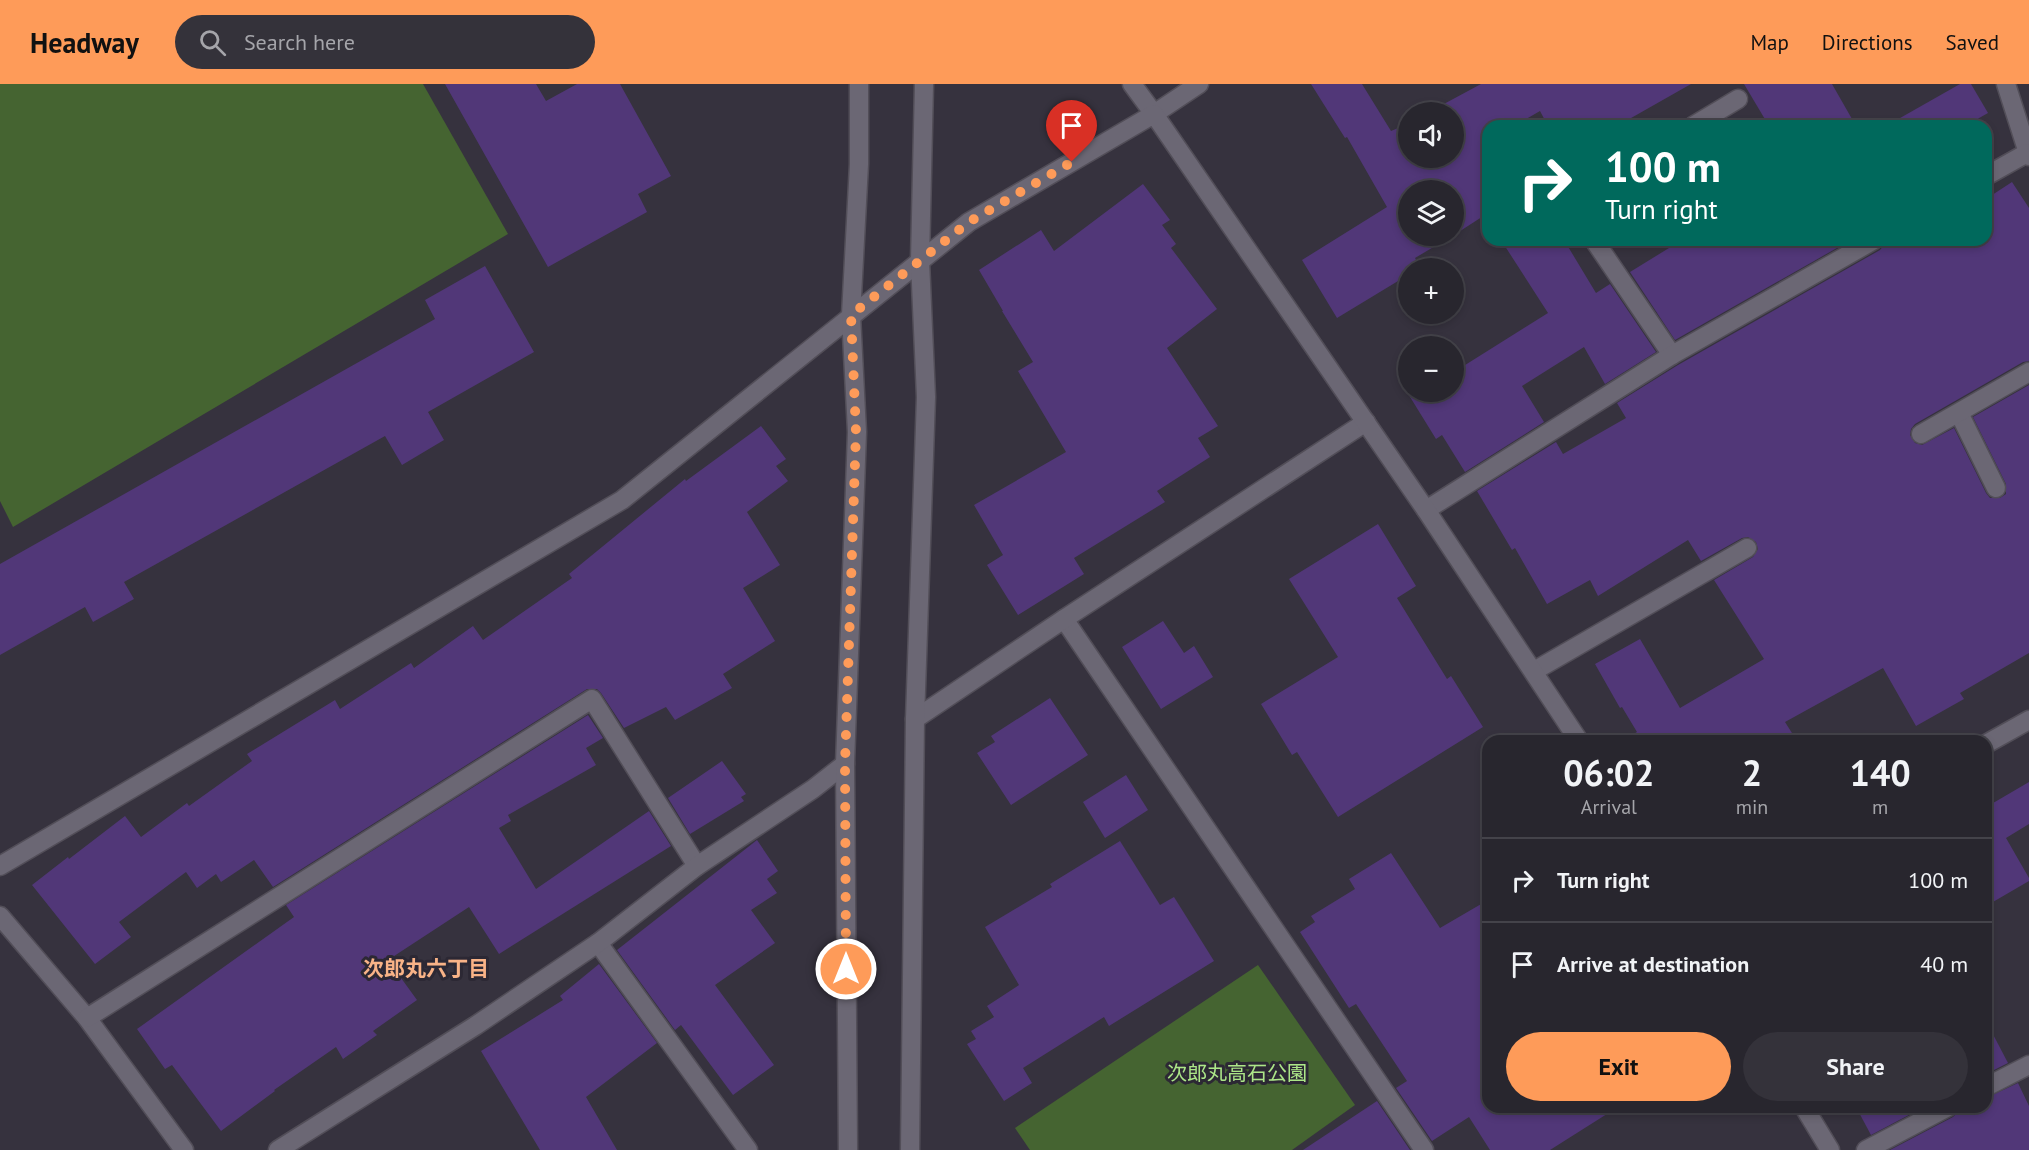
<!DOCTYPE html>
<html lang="en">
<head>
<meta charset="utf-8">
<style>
	:root { --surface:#28262e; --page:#34323a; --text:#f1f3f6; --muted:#a5a5aa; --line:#44434a; --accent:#fe9b59 }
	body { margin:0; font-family:"PT Sans","Noto Sans JP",sans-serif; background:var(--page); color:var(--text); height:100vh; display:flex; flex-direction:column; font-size:22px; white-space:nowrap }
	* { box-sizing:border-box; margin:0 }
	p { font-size:20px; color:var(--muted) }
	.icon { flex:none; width:33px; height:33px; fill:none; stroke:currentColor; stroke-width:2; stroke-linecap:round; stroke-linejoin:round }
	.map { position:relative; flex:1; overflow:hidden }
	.side { position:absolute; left:1482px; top:651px; width:510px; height:378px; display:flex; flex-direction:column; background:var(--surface); border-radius:18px; box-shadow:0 3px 9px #0003,0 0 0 2px var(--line) }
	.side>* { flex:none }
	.top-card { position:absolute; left:1482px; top:36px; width:510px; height:126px; border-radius:18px; box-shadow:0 3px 9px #0003,0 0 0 2px var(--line); background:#00695c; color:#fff; overflow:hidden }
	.tools { position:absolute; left:1398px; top:18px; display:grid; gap:12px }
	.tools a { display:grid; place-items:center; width:66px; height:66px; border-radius:50%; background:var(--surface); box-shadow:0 3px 9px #0003,0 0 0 2px var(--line); font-size:30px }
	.pin { position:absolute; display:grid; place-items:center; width:51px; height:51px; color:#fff; margin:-62px -26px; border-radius:50% 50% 50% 0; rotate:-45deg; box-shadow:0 0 6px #0007 }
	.pin .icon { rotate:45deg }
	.me { position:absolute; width:66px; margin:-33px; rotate:0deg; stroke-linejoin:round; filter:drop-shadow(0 0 4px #0008) }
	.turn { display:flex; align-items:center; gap:21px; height:126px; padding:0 24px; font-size:27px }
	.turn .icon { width:78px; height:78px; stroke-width:2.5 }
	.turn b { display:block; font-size:42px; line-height:51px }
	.eta { display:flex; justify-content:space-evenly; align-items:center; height:102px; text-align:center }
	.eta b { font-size:36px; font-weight:600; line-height:42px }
	.cta { display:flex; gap:12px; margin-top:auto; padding:12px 24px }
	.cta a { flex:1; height:69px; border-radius:36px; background:var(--accent); color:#111; font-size:24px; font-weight:600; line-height:69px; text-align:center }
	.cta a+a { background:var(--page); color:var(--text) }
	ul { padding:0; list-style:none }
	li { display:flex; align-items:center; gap:18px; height:84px; padding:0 24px; border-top:2px solid var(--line) }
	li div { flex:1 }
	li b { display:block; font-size:22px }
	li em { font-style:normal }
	header { display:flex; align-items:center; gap:36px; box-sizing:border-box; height:84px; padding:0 30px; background:var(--accent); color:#111 }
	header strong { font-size:28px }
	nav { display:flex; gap:33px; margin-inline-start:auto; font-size:21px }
	.search { width:420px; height:54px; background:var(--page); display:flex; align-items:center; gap:15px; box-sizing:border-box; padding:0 21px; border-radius:33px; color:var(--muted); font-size:22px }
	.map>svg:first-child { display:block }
	.green { fill:#456431 }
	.building { fill:#513778 }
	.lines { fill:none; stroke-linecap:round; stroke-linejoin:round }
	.minor-casing { stroke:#524e58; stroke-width:21 }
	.tertiary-casing { stroke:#524e58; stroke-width:21 }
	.minor { stroke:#6b6774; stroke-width:18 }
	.tertiary { stroke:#6b6774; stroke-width:18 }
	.route { stroke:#fe9b59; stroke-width:10; stroke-dasharray:0 18 }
	.labels { text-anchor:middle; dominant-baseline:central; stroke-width:6; stroke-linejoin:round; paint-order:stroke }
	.park-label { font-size:20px; fill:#ace688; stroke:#2c2834 }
	.neighbourhood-label { font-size:21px; font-weight:bold; fill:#f9b387; stroke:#2c2834 }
</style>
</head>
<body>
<header>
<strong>Headway</strong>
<div class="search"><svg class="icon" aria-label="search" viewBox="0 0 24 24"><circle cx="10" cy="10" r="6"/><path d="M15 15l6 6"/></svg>Search here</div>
<nav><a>Map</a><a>Directions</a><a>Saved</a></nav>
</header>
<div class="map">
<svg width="2029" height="1066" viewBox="0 0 2029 1066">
	<rect width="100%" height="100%" fill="#36323e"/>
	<!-- green -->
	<g class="green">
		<polygon points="0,0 423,0 508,150 13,443 0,417"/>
		<polygon points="1258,881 1355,1021 1292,1066 1030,1066 1015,1044"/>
	</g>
	<!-- building -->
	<g class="building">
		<polygon points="445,0 536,0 546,17 577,0 620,0 671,92 638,110 647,128 548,183"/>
		<polygon points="1311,0 1362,0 1391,47 1408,40 1408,74 1454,74 1454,28 1429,28 1481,0 1691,0 1617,42 1548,42 1540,27 1514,42 1488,42 1488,129 1454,151 1454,106 1408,106 1408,152 1452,152 1415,174 1420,183 1408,184 1408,191 1337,234 1302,176 1387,123 1347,53 1345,54"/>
		<polygon points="1744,0 1832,0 1856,42 1769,42"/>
		<polygon points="1960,0 1971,0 1988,29 1965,42 1886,42"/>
		<polygon points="2012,98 2029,124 2029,277 2023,278 1915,340 1911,345 1910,351 1915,359 1922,361 1954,344 1986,409 1990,414 2000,414 2006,410 2006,400 1973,333 2029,301 2029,569 1960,609 1964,615 1916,642 1883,584 1785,638 1797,657 1622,657 1637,648 1622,623 1620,624 1595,580 1640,555 1680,624 1764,575 1714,496 1753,473 1758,465 1756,458 1748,453 1742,454 1701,477 1688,456 1598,512 1590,496 1547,520 1515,464 1512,466 1477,407 1556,358 1563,370 1626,334 1617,319 1678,281 1880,166 1884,161 1885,156 1986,156 1986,115"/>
		<polygon points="1143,100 1170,136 1162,141 1176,160 1171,164 1217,225 1167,264 1218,342 1198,354 1210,373 1157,407 1165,418 1074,474 1084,490 1018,531 987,481 1003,471 974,421 1066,368 1018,287 1033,278 1002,227 1003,227 979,186 1041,146 1054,167"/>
		<polygon points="1501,156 1564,156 1596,209 1610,200 1656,268 1605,300 1584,263 1522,302 1544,338 1465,388 1442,351 1436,355 1407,308 1454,308 1454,288 1548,229"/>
		<polygon points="1682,156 1851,156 1675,256 1630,188"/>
		<polygon points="485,182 534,268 428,328 444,356 402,381 385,352 124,498 134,515 93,538 85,523 0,571 0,480 435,235 425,216"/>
		<polygon points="761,342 786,375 776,382 788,397 747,428 780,481 743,504 775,557 723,590 732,604 675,636 666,623 624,644 601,609 597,605 587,605 273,803 254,776 221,798 216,790 197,804 186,788 119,838 131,853 95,880 32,801 68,773 69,775 125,732 141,753 187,719 189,722 252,677 247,670 335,616 340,625 411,579 414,584 473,542 483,556 572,494 569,490 685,395 686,397"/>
		<polygon points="1378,440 1416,502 1397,514 1447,595 1451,592 1483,643 1338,733 1297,668 1292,671 1261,620 1338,573 1289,495"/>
		<polygon points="1163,537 1184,569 1194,562 1213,593 1161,625 1122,563"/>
		<polygon points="1050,614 1088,671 1011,721 977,669 995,658 991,652"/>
		<polygon points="588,631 603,654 586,664 596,681 508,731 511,737 499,744 536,805 649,727 671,762 499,870 469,823 388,876 417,916 373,947 377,951 343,975 336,963 274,1006 275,1007 221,1047 172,981 165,985 137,945 294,833 286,821"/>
		<polygon points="722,677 746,710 741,713 744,717 690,750 668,714"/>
		<polygon points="1126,691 1148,726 1105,754 1083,718"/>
		<polygon points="2029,698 2029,740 2006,754 2029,794 2029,797 1986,822 1986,719 1988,722"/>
		<polygon points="757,756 778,787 767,795 777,809 751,826 775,859 715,901 774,981 733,1011 681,941 675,946 617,866"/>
		<polygon points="1120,757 1160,821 1174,813 1214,877 1109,942 1104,933 1023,984 1032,999 1004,1017 967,960 976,955 971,947 994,933 987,922 1019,901 985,843 1052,803 1050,800"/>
		<polygon points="1391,769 1440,844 1488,816 1488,1020 1484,1023 1618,1023 1550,1066 1490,1066 1469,1033 1432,1057 1396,1004 1407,997 1356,920 1349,924 1300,848 1315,838 1311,832 1355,805 1349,795"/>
		<polygon points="599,880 657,959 586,1013 617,1066 540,1066 481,967 563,916 560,912"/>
		<polygon points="1986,937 2008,979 1986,990"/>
		<polygon points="2018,999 2029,1022 2029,1066 1890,1066 1953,1033 1958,1028 1959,1023 1986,1023 1986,1014"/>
		<polygon points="1377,1017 1410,1066 1303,1066"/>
		<polygon points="1856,1023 1924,1023 1871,1051"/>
	</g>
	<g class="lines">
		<!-- minor casing -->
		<g class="minor-casing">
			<g id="minor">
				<polyline points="1132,0 1154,30 1199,0"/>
				<polyline points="2006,0 2029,72"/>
				<polyline points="1693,42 1738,15"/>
				<polyline points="1986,92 2027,69"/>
				<polyline points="1594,156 1672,271"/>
				<polyline points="1959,329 1996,404"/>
				<polyline points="1921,350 2029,288"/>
				<polyline points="1426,426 1672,271 1874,156"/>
				<polyline points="1064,535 1424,1066"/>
				<polyline points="1534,587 1747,464"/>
				<polyline points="915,635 1064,535 1366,338"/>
				<polyline points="1986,660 2029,636"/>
				<polyline points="0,832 87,934 184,1066"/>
				<polyline points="598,859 748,1066"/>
				<polyline points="87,934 592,615 697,782"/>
				<polyline points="1986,1003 2029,981"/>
				<polyline points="278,1066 475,942 598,859 697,782 813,705 845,680"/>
				<polyline points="1866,1066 1948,1023"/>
			</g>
		</g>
		<!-- tertiary casing -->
		<g class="tertiary-casing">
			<g id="tertiary">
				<polyline points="0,782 622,416 969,138 1154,30 1426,426 1579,657"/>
				<polyline points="1804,1023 1830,1066"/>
				<polyline points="848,1066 845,680 857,348 851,231 859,80 859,0"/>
				<polyline points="910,1066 915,635 926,313 920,177 924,0"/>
			</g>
		</g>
		<!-- minor -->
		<use href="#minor" class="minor"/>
		<!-- tertiary -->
		<use href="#tertiary" class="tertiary"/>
	</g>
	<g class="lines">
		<!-- route -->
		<polyline class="route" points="846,885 845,680 856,348 851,231 969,138 1072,78"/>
	</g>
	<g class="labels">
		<!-- park labels -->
		<g class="park-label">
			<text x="1237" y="989">次郎丸高石公園</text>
		</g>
		<!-- neighbourhood labels -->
		<g class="neighbourhood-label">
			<text x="426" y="884">次郎丸六丁目</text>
		</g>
	</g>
</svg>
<div class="tools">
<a><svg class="icon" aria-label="sound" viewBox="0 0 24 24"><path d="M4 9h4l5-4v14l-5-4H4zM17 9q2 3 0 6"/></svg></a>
<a><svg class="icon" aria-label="layers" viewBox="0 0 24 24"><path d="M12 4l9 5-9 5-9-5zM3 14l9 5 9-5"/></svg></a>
<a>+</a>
<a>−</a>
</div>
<div class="pin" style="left:1072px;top:78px;background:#d93025"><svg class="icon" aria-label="arrive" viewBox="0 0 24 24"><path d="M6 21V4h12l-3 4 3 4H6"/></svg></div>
<svg class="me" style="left:846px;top:885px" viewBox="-20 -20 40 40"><circle r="17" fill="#fe9b59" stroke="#fff" stroke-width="3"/><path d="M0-11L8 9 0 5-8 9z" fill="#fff"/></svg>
<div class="top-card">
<div class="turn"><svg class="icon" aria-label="right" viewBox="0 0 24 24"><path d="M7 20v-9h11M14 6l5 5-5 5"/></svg><div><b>100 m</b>Turn right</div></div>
</div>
<section class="side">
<div class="eta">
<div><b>06:02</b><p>Arrival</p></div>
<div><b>2</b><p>min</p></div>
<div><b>140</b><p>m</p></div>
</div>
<ul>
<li><svg class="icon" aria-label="right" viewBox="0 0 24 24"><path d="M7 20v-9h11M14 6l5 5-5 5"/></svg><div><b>Turn right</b></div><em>100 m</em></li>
<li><svg class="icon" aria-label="arrive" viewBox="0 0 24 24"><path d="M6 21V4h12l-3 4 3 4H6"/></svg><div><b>Arrive at destination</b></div><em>40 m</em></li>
</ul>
<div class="cta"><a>Exit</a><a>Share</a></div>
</section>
</div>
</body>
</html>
